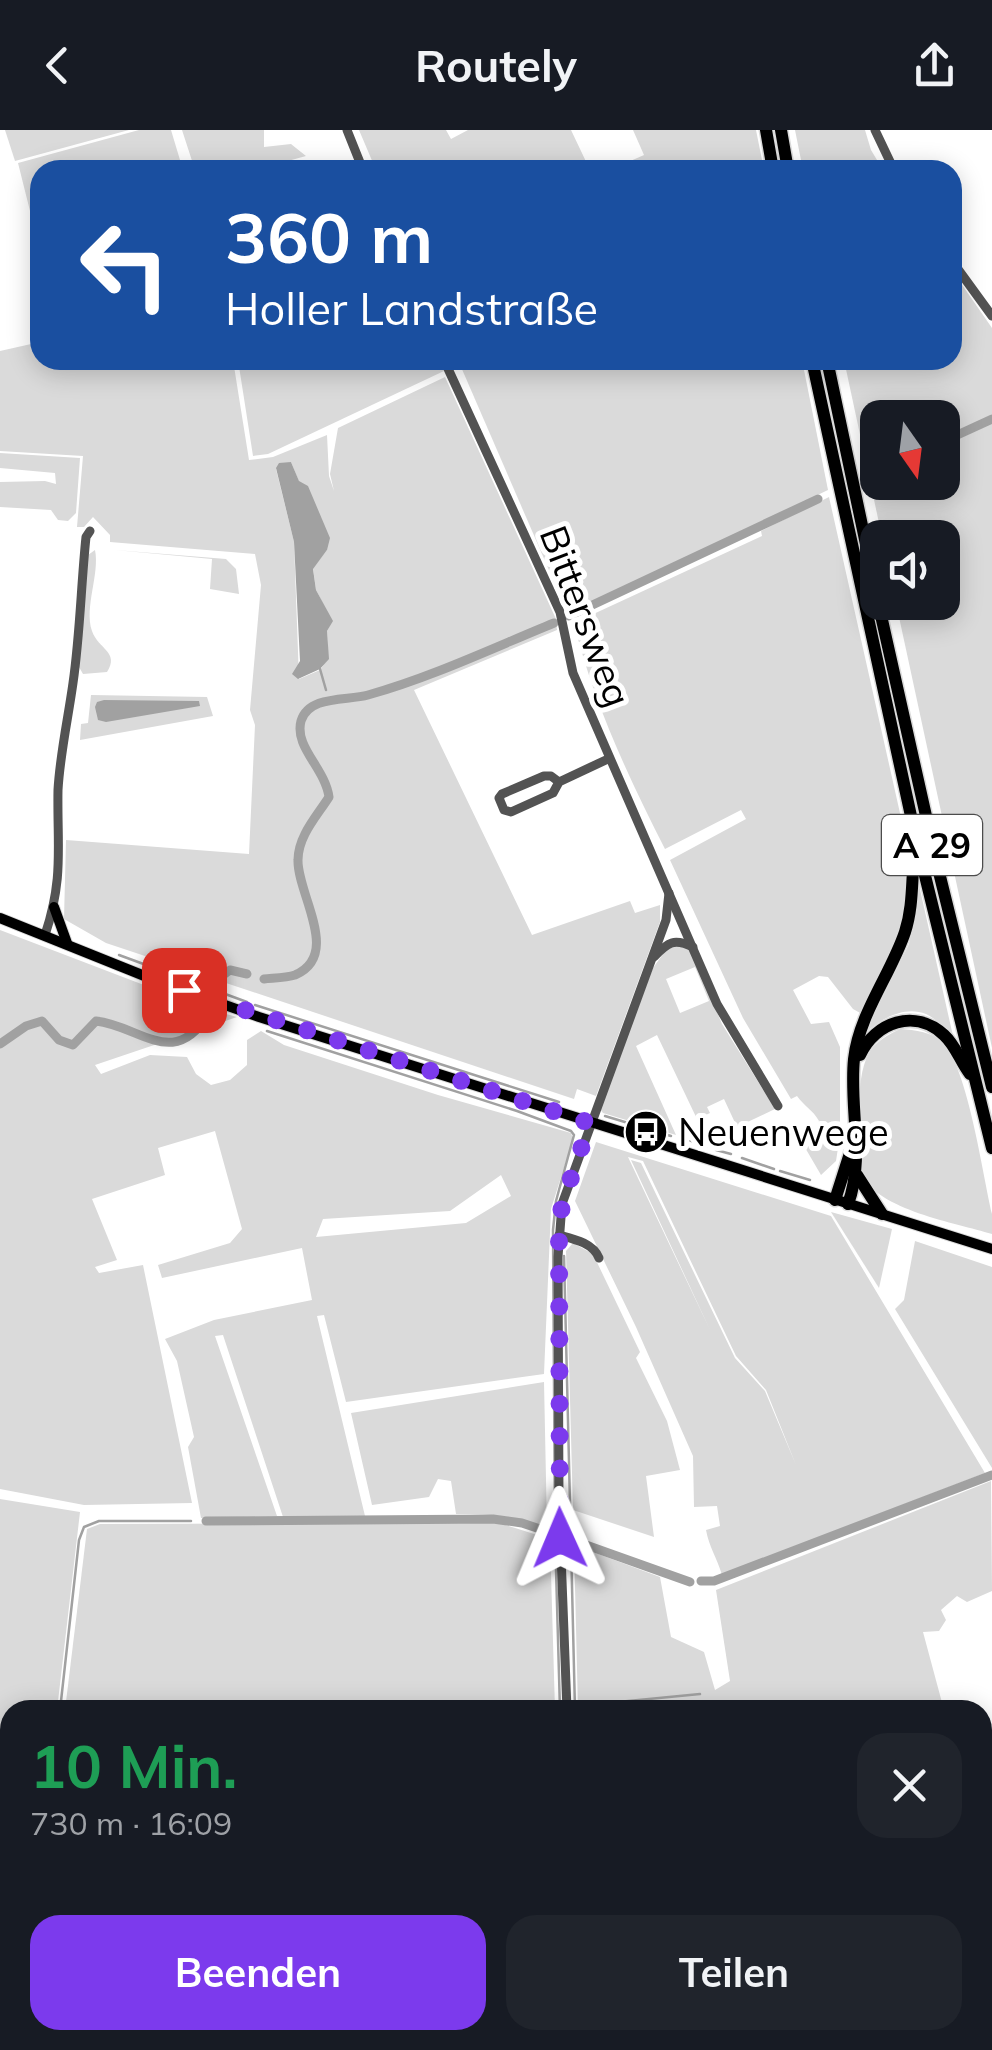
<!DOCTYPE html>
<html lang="de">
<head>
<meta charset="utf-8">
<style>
	:root { --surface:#171b24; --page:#20242c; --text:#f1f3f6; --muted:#9ea1a6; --accent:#7c3aed }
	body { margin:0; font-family:Mulish,sans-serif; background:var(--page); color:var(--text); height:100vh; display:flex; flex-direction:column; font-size:38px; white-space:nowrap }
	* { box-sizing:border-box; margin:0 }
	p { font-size:32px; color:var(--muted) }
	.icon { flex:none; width:55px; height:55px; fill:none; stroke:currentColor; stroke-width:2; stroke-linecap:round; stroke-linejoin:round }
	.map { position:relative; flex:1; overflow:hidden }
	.drawer { position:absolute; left:0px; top:1570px; width:992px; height:350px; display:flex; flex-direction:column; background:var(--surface); border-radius:30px 30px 0 0; box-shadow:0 5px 25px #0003 }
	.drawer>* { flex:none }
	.hud { position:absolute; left:30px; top:30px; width:932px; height:210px; border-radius:30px; box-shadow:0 5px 25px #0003; background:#1a4fa0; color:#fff; overflow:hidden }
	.needle { width:65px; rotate:166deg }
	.tools { position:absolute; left:860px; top:270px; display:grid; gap:20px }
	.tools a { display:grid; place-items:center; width:100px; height:100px; border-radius:20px; background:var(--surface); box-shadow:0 5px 25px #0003; font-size:50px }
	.pin { position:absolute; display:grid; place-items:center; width:85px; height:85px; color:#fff; margin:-42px; border-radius:20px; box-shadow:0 5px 15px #0006 }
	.me { position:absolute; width:110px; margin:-55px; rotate:359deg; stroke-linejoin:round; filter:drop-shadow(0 0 8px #0008) }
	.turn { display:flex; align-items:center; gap:35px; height:210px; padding:0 30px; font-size:45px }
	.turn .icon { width:130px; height:130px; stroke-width:2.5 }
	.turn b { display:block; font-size:70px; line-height:85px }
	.round { display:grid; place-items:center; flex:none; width:105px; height:105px; border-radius:30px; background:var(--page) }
	.summary { display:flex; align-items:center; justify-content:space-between; height:170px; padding:0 30px }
	h1 { font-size:60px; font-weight:700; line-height:75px; color:#1e9e55 }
	.primary-button { display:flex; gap:20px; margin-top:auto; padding:20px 30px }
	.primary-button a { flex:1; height:115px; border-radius:30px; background:var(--accent); color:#fff; font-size:40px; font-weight:700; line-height:115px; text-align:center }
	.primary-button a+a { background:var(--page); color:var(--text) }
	header { display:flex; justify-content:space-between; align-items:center; height:130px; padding:0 30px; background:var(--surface); font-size:45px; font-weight:700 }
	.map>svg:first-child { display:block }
	.green { fill:#dadada; fill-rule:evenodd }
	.water { fill:#a1a1a1 }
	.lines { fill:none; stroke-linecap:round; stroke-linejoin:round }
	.stream { stroke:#a1a1a1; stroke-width:2.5 }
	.canal { stroke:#a1a1a1; stroke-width:9 }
	.major-casing { stroke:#dbdbdb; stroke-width:12 }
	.highway-casing { stroke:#dbdbdb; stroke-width:15 }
	.minor { stroke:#535353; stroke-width:9 }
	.major { stroke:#000; stroke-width:10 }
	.highway { stroke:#000; stroke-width:12 }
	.route { stroke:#7c3aed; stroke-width:18; stroke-dasharray:0 32.4 }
	.labels { text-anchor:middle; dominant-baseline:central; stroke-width:10; stroke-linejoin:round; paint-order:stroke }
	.shield { fill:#fff; stroke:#4c4c4c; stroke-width:2.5 }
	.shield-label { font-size:35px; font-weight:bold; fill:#000 }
	.street-label { font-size:38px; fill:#000; stroke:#fff }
	.poi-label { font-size:38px; fill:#000; stroke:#fff; text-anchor:start }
</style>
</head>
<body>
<header><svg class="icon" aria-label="back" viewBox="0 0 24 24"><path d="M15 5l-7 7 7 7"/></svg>Routely<svg class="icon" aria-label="share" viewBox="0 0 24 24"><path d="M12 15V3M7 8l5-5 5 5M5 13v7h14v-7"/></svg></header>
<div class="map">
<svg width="992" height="1920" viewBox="0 0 992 1920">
	<rect width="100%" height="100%" fill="#fff"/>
	<!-- green -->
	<g class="green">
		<polygon points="5,0 129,0 15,31"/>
		<polygon points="139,0 171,0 183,40 40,40 40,96 34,97 18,33"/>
		<polygon points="182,0 264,0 264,17 291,14 306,26 255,40 195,40"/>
		<polygon points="359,0 446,0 451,9 468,0 571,0 590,40 376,40"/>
		<polygon points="633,0 756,0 764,40 610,40 644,25"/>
		<polygon points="795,0 865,0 871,20 883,40 803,40"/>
		<path d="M958,149L992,198V918L896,473L942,472V408L882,407L844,230H952L953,152ZM878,288H942V352H878Z"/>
		<path d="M40,212V230H233L249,330L273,327L327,305L329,346L334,361L330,344L338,298L445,247L556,489L557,500L414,560L532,805L630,771L635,783L660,775V792L596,966L577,959L574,969L106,813L64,789L66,710L249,724L255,595L250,580L261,455L255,424L110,412V405L93,387L84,397H77L83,326L0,321V221ZM291,332L327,420L313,438L316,460L332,491L327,501L328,529L320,540L299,549L294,412L276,339Z"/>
		<polygon points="238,230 439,230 444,241 268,324 253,326"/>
		<polygon points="458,230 802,230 828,360 568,484"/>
		<polygon points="0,323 80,328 76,383 68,391 58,390 51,380 0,377 0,352 45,351 56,354 55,343 0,338"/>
		<path d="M829,367L902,692L909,767L893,819L862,884L853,879L828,847L819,846L793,860L811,894L829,892L840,917V1005L836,1031L821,1045L800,1009L814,1001L819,991C813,980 804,976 797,966L791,969L743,888L670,730L746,689L741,680L665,719C628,646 593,572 574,493L762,406L761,401Z"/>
		<path d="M95,420C100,444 84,477 92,501C98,519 120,522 107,542L83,544L79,537L88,425Z"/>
		<polygon points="115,420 226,429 236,439 239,464 210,459 212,429"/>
		<polygon points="91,565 207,567 213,586 80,610 81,594 88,593"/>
		<path d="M919,755L953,906C945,899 935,888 926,884C904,875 881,889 865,903L909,814Z"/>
		<path d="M0,800L204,878L237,887L95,935L101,944L150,925L187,927L196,944L211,955L230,950L247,935V910L261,901L284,915L438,965L571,1003L573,1009L551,1079L544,1244L346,1272L324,1185L317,1186L365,1386L283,1387L223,1205L215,1206L277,1386L201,1388L188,1317L194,1307L177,1231L165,1209L214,1190L312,1170L302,1118L162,1148L158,1135L230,1113L242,1099L215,1001L158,1018L165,1045L92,1069L117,1130L95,1137L99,1143L143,1135L192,1373L84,1375L0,1359ZM501,1045L511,1066L466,1093L316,1107L323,1089L450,1081Z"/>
		<path d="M681,814L690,818L722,894L775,979L737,997L724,969L707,977L710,983L697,989L657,905L636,916L676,1005L603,983L600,979L653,838L668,817ZM695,837L709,871L680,883L666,849Z"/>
		<path d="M900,899C915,900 933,902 943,913C968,939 983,1046 992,1084V1104C956,1093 878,1080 861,1044C861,1012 853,951 869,923C876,911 888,905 900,899Z"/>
		<path d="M596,1012L831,1086L985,1343L722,1445C717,1428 709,1417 706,1400L720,1396L717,1376L694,1377L693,1326L636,1197L575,1071ZM628,1027L643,1031L736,1226L766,1260L796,1335L765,1261L735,1228L641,1033L631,1030L711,1202Z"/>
		<polygon points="831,1082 892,1099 879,1158"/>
		<polygon points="915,1111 992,1137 992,1338 895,1179 904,1170"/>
		<polygon points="573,1113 593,1124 640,1222 636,1228 667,1291 680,1340 646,1346 654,1407 573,1380 566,1121"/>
		<path d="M544,1252L547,1398C517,1385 488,1384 456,1384L451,1351L438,1349L429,1367L372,1375L351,1283Z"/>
		<polygon points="991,1351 992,1461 967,1472 957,1466 941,1480 946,1490 939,1501 923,1502 944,1580 578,1580 574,1415 660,1447 671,1507 704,1522 715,1560 730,1551 716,1460"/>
		<polygon points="0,1369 80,1382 57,1580 10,1580 10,1724 0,1721"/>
		<polygon points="499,1393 550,1409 555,1580 65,1580 87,1399 100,1394"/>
		<polygon points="982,1637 992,1639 992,1742 983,1745"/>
		<polygon points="0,1732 10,1734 10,1871 0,1893"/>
		<polygon points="10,1886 10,1910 126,1910 138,1920 0,1920 0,1908"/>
		<polygon points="137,1910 542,1910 526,1920 150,1920"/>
	</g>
	<!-- water -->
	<g class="water">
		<polygon points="291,332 299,351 308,356 330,408 327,420 313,439 316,460 333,491 327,501 329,529 320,539 298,549 292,544 300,531 294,412 276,338 279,333"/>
		<polygon points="104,570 199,571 200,576 106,592 98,590 95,577 97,572"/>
		<polygon points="992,1742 992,1920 707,1920 709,1910 982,1910 983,1745"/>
	</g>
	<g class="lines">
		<!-- stream -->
		<g class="stream">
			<polyline points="320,539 326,560"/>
			<polyline points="119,825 247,872"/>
			<polyline points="255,875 559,972"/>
			<polyline points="267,901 517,981 571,1001 574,1005 556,1071 553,1100 555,1404 560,1580"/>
			<polyline points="605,986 671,1006"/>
			<polyline points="679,1007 707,1016"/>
			<polyline points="716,1020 731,1024"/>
			<polyline points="742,1028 774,1039"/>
			<polyline points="780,1041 810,1050"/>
			<polyline points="564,1126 575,1580"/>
			<polyline points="577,1576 700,1564"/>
			<polyline points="60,1580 79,1410 84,1397 99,1391 191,1391"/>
			<polyline points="982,1699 992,1695"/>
			<polyline points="623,1910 629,1920"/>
			<polyline points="530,1920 548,1910"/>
			<polyline points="551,1920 567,1910"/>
		</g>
		<!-- canal -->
		<g class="canal">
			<polyline points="942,312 992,289"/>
			<polyline points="875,343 878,341"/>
			<polyline points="569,486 818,369"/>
			<polyline points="222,846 230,840 247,844"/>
			<path d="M264,849C273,848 286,848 295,845C342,825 297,764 298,730C298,706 317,686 329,667C325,638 294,617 301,591C309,565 347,571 368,565C432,547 493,518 554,493"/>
			<path d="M0,914L26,896L42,891L59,910L73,915L96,891C141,896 174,941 209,883"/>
			<polyline points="206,1391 493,1389 522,1393 555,1404"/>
			<polyline points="572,1410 690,1452"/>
			<polyline points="701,1451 714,1451 992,1345"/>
		</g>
		<!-- major casing -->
		<g class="major-casing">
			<g id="major">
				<polyline points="54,777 67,813"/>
				<polyline points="0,788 152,849 259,887 992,1119"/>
			</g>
		</g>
		<!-- highway casing -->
		<g class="highway-casing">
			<g id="highway">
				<polyline points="766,0 773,40"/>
				<polyline points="781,0 788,40"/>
				<polyline points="812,230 916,709 992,1018"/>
				<polyline points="827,230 878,471"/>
				<polyline points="878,472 935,726 992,957"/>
				<path d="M860,925C875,892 915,878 944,905C956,916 960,931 970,944"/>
				<polyline points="857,1045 882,1084"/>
				<polyline points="835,1070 851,1020"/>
				<path d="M848,1074C865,1028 849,977 854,929C859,884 891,844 905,802C914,774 911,747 915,719"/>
			</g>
		</g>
		<!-- minor -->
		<g class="minor">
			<polyline points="347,0 363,40"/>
			<polyline points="875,0 894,40"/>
			<polyline points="952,131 992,186"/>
			<polyline points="444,230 560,482 573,543 717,874 778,976"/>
			<polyline points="559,652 551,646 544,646 502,664 499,668 504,680 511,682 553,663 559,652 608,629"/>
			<path d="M45,805C64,748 57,717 58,660C60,624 68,589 73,553C80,505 81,455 86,407L90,401"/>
			<path d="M654,827C668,812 674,808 693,817"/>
			<path d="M559,1105C574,1109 593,1113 599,1128"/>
			<polyline points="567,1580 559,1373 558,1127 562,1074 666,790 669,763"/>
			<polyline points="631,1910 637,1920"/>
		</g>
		<!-- major -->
		<use href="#major" class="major"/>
		<!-- highway -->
		<use href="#highway" class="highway"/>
	</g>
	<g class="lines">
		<!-- route -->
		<polyline class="route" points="184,860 590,993 562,1074 559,1105 560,1408"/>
	</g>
	<!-- icons -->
	<defs>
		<g id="bus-disc" transform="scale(2.25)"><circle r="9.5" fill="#000" stroke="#fff"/><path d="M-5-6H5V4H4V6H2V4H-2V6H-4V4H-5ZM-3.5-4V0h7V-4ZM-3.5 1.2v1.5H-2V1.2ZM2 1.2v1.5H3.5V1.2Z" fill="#fff"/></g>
	</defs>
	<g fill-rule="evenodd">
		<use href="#bus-disc" x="646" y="1002"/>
	</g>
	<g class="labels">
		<!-- shield labels -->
		<rect class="shield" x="882" y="685" width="100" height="60" rx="8"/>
		<g class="shield-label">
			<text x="932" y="715">A 29</text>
		</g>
		<!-- street labels -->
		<g class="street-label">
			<text transform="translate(586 486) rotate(69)">Bittersweg</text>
		</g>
		<!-- poi labels -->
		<g class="poi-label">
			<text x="678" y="1002">Neuenwege</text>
		</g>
	</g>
</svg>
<div class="tools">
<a><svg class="needle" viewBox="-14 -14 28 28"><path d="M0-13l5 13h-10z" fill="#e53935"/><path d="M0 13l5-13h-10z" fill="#9ea1a6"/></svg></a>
<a><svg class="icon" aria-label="sound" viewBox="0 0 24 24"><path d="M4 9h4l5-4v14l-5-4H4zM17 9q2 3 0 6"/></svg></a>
</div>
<div class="pin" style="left:184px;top:860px;background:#d93025"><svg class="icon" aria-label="arrive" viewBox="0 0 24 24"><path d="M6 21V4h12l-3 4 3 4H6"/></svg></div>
<svg class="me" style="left:560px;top:1408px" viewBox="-20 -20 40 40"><path d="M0-17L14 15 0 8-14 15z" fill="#7c3aed" stroke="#fff" stroke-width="4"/></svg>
<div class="hud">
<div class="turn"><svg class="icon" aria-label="left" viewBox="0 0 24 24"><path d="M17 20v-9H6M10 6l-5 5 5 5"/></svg><div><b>360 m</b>Holler Landstraße</div></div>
</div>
<section class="drawer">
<div class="summary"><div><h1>10 Min.</h1><p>730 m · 16:09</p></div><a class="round"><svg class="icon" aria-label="close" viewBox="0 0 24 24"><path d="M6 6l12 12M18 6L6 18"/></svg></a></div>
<div class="primary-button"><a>Beenden</a><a>Teilen</a></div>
</section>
</div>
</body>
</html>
